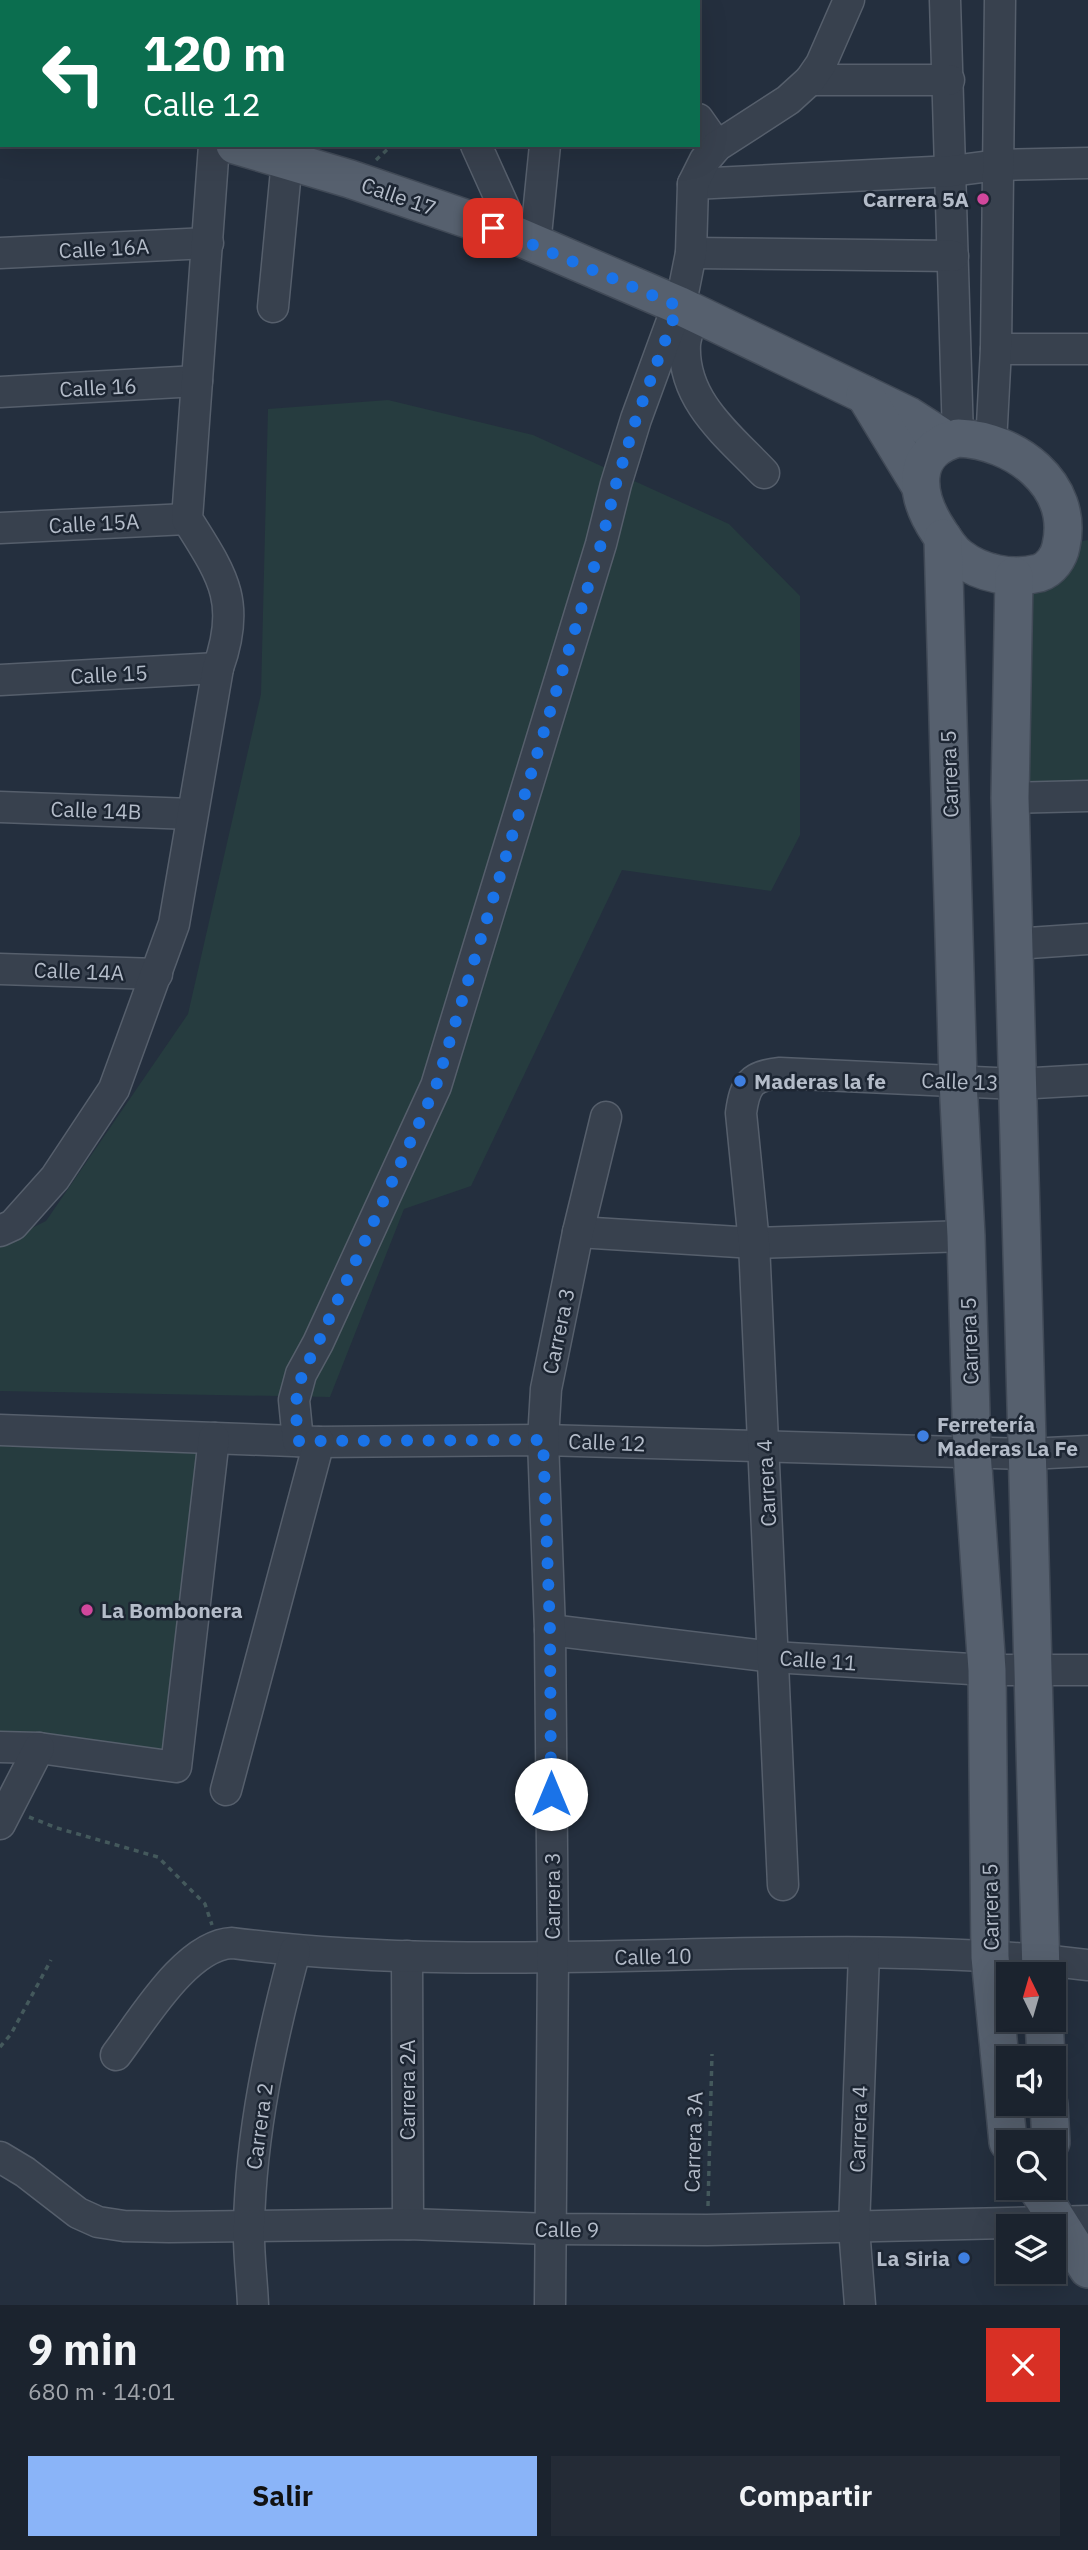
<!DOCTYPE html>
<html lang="es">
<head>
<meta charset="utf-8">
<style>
	:root { --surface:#1b232e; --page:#242b36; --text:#f1f3f6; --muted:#a0a4aa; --line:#39404a; --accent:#8ab4f8 }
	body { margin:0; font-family:"IBM Plex Sans",sans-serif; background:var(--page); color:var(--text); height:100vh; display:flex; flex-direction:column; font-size:26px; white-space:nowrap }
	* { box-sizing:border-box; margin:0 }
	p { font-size:23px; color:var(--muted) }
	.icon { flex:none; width:38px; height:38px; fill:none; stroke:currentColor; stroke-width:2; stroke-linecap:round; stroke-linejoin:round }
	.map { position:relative; height:2305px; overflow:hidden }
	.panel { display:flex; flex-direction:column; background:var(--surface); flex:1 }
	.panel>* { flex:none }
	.banner { position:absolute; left:0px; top:0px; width:700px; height:147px; box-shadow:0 7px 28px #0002,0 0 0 2px var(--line); background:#0b6e4f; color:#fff; overflow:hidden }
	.needle { width:46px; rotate:355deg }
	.tools { position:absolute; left:996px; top:1962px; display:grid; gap:14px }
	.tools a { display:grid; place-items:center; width:70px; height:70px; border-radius:0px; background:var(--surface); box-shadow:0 7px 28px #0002,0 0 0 2px var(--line); font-size:35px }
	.pin { position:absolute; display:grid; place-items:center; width:60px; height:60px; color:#fff; margin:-30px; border-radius:14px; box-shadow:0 4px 10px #0006 }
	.me { position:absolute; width:77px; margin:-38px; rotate:0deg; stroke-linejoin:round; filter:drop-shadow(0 0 5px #0008) }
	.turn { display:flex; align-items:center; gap:24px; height:147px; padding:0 28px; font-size:32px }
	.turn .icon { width:91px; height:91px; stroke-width:2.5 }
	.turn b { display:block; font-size:49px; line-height:60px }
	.round { display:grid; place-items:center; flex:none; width:74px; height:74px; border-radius:0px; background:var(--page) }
	.head { display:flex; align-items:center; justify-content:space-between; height:119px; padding:0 28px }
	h1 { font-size:42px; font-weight:800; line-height:52px }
	.button { display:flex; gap:14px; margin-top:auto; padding:14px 28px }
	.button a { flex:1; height:80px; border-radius:0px; background:var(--accent); color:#111; font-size:28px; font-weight:800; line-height:80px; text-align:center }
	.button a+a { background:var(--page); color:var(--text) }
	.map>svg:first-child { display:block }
	.green { fill:#263c3f }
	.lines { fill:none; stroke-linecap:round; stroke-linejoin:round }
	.minor-casing { stroke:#565f6c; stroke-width:33 }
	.major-casing { stroke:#414a57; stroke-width:40 }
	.path { stroke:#44595c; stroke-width:3.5; stroke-dasharray:5 5; stroke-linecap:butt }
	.minor { stroke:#38414e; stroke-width:30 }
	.major { stroke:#56606e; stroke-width:37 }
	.route { stroke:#1a73e8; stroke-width:12; stroke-dasharray:0 21.6 }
	.hotel-dot { fill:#d1479c; stroke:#1d2633; stroke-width:2.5 }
	.shop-dot { fill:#3f7fe0; stroke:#1d2633; stroke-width:2.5 }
	.labels { text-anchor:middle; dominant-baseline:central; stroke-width:5; stroke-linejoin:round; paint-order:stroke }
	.street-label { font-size:21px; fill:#b4bcc9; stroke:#1d2633 }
	.poi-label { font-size:21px; font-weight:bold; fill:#b4bcc9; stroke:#1d2633; text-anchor:start }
</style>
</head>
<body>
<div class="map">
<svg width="1088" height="2305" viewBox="0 0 1088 2305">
	<rect width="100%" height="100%" fill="#242f3e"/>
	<!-- green -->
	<g class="green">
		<polygon points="388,400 533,435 729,524 800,596 800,835 771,891 622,870 471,1186 404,1209 330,1397 0,1391 0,1244 46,1221 188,1014 261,694 268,409"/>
		<polygon points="1088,540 1088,796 1010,798 1014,576 1078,542"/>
		<polygon points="0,1437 210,1441 171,1763 0,1736"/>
	</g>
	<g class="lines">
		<!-- minor casing -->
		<g class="minor-casing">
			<g id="minor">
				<polyline points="945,0 958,438"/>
				<polyline points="512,2 513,0"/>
				<polyline points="560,2 561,0"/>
				<polyline points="810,80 949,80"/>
				<polyline points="698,119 717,146"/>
				<polyline points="476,145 517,236"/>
				<polyline points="693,184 952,171 998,165 1088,163"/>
				<polyline points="535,245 545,145"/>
				<polyline points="0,253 208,243"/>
				<polyline points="691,253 953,256"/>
				<polyline points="273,307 287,160"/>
				<path d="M694,313C691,323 686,334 685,344C682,401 729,436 764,473"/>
				<polyline points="996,349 1088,349"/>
				<polyline points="0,392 197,381"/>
				<polyline points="991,443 996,349 1000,0"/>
				<polyline points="0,528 187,519"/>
				<polyline points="0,680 218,668"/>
				<polyline points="1010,798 1088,796"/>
				<polyline points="0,807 192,814"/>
				<polyline points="1014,944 1088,939"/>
				<polyline points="0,969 157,974"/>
				<path d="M0,1231L13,1225L55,1178L114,1089L174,924L218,668C242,601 222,575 187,519L214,145"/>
				<polyline points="578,1232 754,1243 966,1236"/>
				<polyline points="0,1430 319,1442 543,1440 1029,1454 1088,1451"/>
				<polyline points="298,1441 294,1400 301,1374 318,1343 436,1086 601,544 616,484 636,419 684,288 691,253 693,184 705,160 717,146 788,100 810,80 821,64 849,0"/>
				<polyline points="550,1630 773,1657 987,1670 1088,1670"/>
				<polyline points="0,1747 39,1748 176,1767 214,1438"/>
				<polyline points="226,1790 319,1442"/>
				<polyline points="0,1824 39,1748"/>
				<path d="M783,1885L754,1243L741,1113C745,1084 751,1076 780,1073L1017,1084L1088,1080"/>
				<polyline points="407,1956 408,2224"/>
				<path d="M116,2055C142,2021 186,1945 232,1943C516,1980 804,1931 1088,1965"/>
				<polyline points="0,2157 25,2172 78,2213 98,2222 124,2226 169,2227 408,2224 551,2229 707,2230 1088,2221"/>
				<path d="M253,2305C252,2279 248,2251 249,2225C251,2132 271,2040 295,1951"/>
				<polyline points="550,2305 553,1958 550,1630 543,1440 546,1389 578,1232 606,1117"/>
				<polyline points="860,2305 854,2228 864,1953"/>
			</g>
		</g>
		<!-- major casing -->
		<g class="major-casing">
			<g id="major">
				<polyline points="0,113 2,113"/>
				<polyline points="235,145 350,179 517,236 678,305 909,416 948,441"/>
				<polyline points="865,395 919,484"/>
				<path d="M958,438C1014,440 1075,484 1061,546C1059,557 1051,569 1039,573C1012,580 981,574 959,557C951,551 944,540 939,532C916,498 907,451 958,438Z"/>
				<polyline points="943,538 958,1081 966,1236 972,1452 987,1670 990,1957 1008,2142"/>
				<polyline points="1014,576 1010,798 1041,1974"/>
				<polyline points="1044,2020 1046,2058"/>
				<polyline points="1049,2104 1051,2142"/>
				<polyline points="1037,2188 1088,2269"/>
			</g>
		</g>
		<!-- path -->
		<g class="path">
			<polyline points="376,160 392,145"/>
			<polyline points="29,1817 57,1828 158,1857 205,1904 212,1925"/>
			<polyline points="0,2047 11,2034 51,1960"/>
			<polyline points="708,2206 712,2054"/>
		</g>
		<!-- minor -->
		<use href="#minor" class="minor"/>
		<!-- major -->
		<use href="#major" class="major"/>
	</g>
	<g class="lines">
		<!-- route -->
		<path class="route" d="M493,228L678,306L636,419L616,484L601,544L436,1086L318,1343C295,1386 294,1393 298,1441L543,1440L550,1630L551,1794"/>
	</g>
	<!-- markers -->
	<g class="hotel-dot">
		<circle cx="983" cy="199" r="7"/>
		<circle cx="87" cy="1610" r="7"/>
	</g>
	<g class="shop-dot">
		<circle cx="740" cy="1081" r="7"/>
		<circle cx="923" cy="1436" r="7"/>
		<circle cx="964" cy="2258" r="7"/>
	</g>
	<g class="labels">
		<!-- street labels -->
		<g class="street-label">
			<text transform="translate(399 196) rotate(19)">Calle 17</text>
			<text transform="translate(104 248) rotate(-3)">Calle 16A</text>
			<text transform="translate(98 387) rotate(-3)">Calle 16</text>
			<text transform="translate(94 523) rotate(-3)">Calle 15A</text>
			<text transform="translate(109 674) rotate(-3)">Calle 15</text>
			<text transform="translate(949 774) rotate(-92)">Carrera 5</text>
			<text transform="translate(96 810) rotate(2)">Calle 14B</text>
			<text transform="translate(79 971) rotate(2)">Calle 14A</text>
			<text transform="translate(960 1081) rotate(2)">Calle 13</text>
			<text transform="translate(558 1331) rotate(-78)">Carrera 3</text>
			<text transform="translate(969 1341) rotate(-92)">Carrera 5</text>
			<text transform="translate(607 1442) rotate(2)">Calle 12</text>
			<text transform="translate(766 1483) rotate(-93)">Carrera 4</text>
			<text transform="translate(818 1660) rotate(4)">Calle 11</text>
			<text transform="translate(552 1896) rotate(-90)">Carrera 3</text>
			<text transform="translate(990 1907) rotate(-91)">Carrera 5</text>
			<text transform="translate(653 1956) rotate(-1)">Calle 10</text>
			<text transform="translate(407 2090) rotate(-90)">Carrera 2A</text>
			<text transform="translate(259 2126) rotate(-82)">Carrera 2</text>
			<text transform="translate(858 2129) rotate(-88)">Carrera 4</text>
			<text transform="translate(693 2142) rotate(-88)">Carrera 3A</text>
			<text transform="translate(567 2229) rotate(1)">Calle 9</text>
		</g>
		<!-- poi labels -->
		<g class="poi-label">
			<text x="969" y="199" text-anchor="end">Carrera 5A</text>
			<text x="754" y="1081">Maderas la fe</text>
			<text x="937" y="1424">Ferretería<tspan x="937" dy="24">Maderas La Fe</tspan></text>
			<text x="101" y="1610">La Bombonera</text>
			<text x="950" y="2258" text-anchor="end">La Siria</text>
		</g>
	</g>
</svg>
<div class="tools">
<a><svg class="needle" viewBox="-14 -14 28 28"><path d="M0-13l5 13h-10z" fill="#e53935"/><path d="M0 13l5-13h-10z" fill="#a0a4aa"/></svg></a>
<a><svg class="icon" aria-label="sound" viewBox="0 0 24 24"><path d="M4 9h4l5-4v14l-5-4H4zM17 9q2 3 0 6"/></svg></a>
<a><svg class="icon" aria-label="search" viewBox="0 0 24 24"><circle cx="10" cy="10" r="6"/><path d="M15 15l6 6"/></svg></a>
<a><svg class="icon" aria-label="layers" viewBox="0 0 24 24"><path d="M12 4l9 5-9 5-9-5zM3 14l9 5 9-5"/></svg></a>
</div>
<div class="pin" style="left:493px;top:228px;background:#d93025"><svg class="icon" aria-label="arrive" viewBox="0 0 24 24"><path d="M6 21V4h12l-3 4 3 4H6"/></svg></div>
<svg class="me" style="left:551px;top:1794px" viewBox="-20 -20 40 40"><circle r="19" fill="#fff"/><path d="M0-13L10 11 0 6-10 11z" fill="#1a73e8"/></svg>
<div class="banner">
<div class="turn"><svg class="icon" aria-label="left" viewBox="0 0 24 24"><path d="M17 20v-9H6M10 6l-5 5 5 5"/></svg><div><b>120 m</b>Calle 12</div></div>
</div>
</div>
<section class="panel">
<div class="head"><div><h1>9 min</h1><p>680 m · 14:01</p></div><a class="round" style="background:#d93025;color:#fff"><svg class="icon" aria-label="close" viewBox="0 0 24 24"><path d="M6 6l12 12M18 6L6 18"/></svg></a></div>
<div class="button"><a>Salir</a><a>Compartir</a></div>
</section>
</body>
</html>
